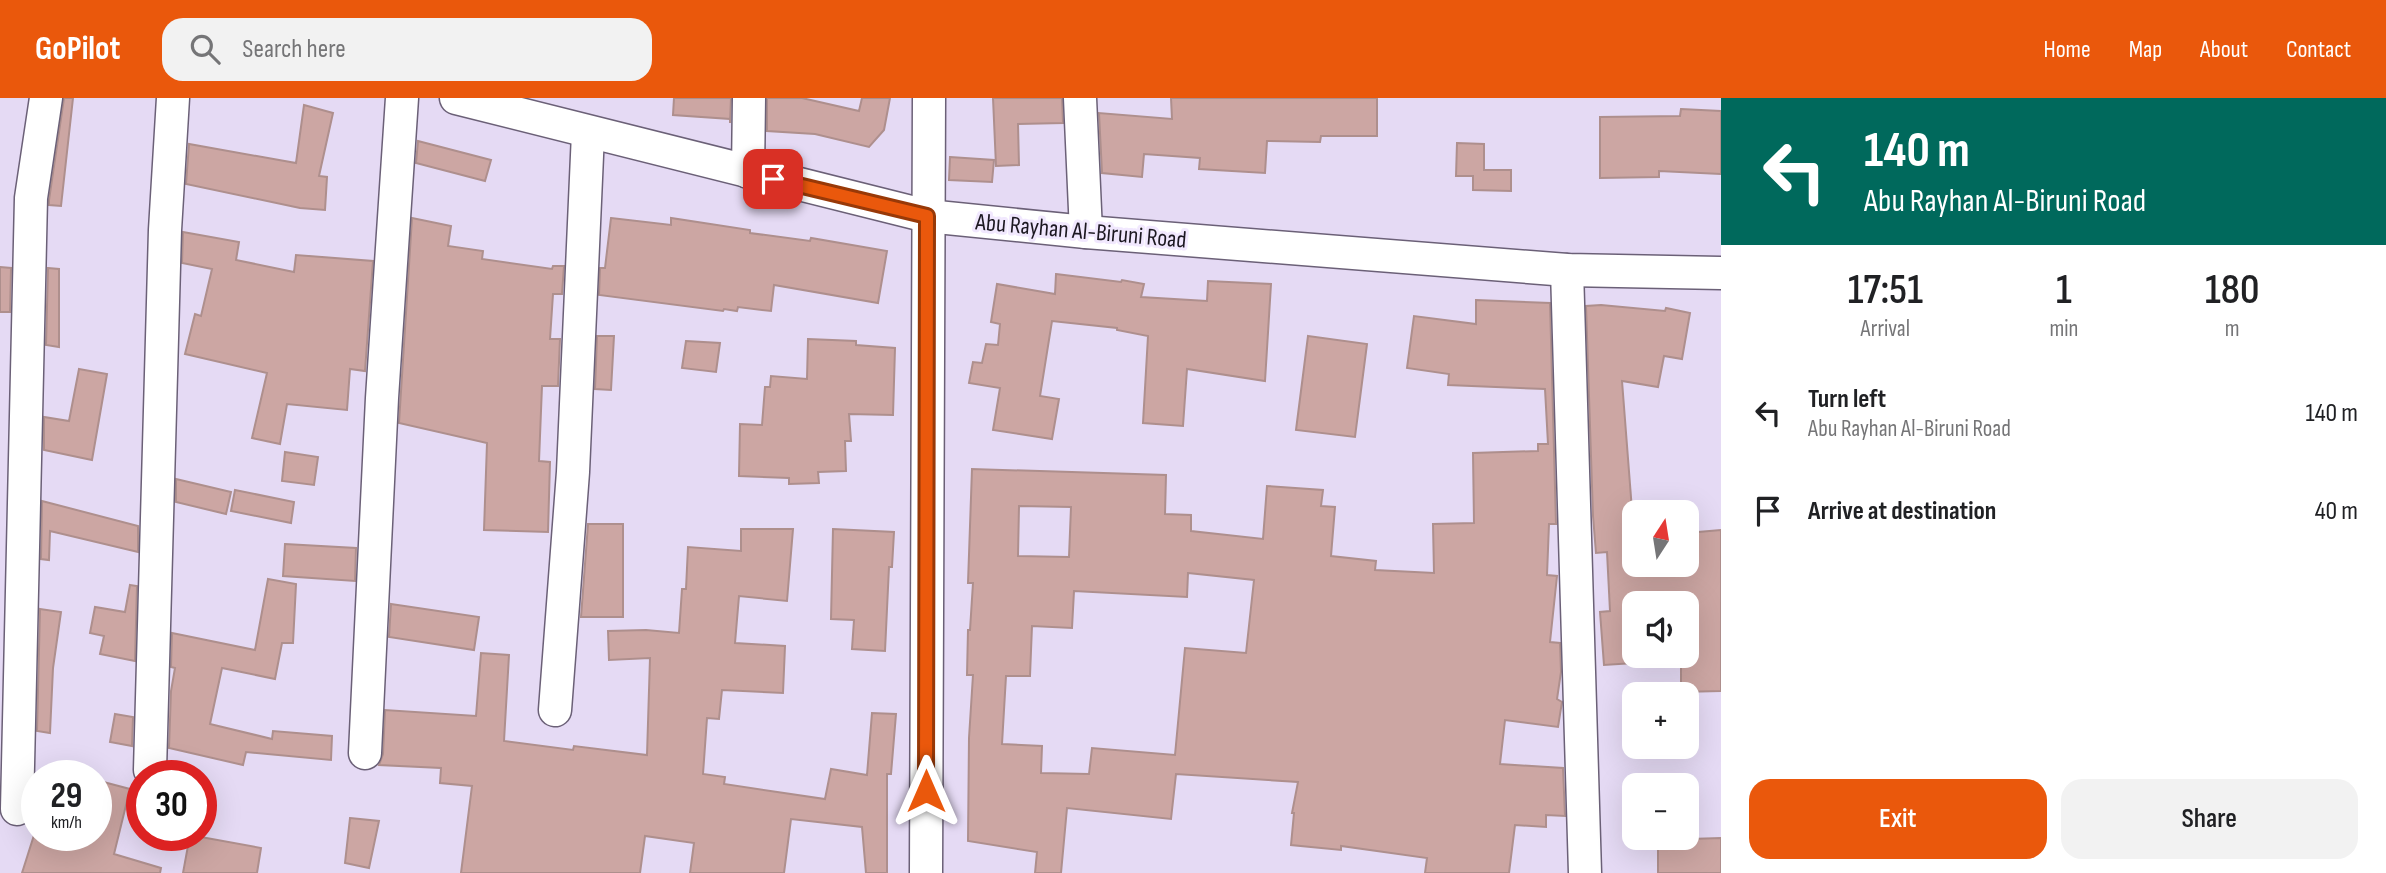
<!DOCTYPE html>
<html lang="en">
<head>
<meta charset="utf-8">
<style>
	:root { --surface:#fff; --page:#f2f2f2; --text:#202124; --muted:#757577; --accent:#ea580c }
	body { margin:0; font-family:"Sofia Sans Condensed",sans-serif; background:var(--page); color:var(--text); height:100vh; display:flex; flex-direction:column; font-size:26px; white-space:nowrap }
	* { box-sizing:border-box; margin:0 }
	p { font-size:23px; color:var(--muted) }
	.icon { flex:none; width:38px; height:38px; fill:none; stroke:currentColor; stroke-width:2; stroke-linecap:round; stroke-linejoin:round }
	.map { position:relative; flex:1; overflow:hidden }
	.panel { display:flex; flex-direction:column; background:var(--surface); width:665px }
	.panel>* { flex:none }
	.guide { background:#00695c; color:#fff; overflow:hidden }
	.needle { width:46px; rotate:12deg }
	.fabs { position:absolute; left:1622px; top:402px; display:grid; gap:14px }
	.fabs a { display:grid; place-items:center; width:77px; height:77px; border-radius:14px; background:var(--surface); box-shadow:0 7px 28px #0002; font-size:35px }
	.speed { position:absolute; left:21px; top:662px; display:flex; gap:14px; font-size:35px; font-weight:700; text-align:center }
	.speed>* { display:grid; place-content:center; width:91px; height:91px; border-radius:50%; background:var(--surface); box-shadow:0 7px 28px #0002; line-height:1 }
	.speed small { font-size:18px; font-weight:400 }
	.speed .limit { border:10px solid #d22; background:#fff; color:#111 }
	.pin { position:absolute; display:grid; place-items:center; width:60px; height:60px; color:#fff; margin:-30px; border-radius:14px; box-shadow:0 4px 10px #0006 }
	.me { position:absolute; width:77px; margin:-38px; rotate:0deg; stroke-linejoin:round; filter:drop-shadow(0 0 5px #0008) }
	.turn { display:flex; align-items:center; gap:24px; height:147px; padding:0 28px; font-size:32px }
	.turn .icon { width:91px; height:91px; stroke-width:2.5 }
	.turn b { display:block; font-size:49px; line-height:60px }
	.eta { display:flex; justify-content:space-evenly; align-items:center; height:119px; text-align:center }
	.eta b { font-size:42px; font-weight:600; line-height:49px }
	.primary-button { display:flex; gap:14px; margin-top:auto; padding:14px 28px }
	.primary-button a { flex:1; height:80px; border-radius:21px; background:var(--accent); color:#fff; font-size:28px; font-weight:600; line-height:80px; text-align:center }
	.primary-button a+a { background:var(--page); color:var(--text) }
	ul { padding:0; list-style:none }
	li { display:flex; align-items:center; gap:21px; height:98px; padding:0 28px }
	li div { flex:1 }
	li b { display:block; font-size:26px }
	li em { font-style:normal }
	header { display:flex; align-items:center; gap:42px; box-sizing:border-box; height:98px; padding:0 35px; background:var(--accent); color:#fff }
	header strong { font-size:33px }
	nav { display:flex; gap:38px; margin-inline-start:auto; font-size:24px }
	.search { width:490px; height:63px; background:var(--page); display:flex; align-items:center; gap:18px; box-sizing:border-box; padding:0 24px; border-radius:21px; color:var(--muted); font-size:26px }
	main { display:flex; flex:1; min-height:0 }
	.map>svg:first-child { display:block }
	.building { fill:#cca6a3; stroke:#ae8f8d; stroke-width:2; fill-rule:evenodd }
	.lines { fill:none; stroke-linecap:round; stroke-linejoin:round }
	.minor-casing { stroke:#6b6077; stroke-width:35 }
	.minor { stroke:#fff; stroke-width:32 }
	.route-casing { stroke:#983908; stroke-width:18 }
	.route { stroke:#ea580c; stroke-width:12 }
	.labels { text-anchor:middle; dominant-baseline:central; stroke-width:6; stroke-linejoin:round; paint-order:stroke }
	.street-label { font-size:24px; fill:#1c1821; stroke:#f1e8fe }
</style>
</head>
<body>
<header>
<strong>GoPilot</strong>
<div class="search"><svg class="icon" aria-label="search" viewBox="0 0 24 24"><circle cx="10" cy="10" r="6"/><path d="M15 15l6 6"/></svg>Search here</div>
<nav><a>Home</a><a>Map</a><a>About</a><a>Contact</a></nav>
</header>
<main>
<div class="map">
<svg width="1721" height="775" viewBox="0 0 1721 775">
	<rect width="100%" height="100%" fill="#e5daf4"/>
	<!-- building -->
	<g class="building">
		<polygon points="64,0 73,0 61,108 49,107 49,102"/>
		<polygon points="674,0 731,0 730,25 730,21 673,17"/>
		<polygon points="767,0 802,0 859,13 862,0 890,0 884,32 869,49 815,36 767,33"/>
		<polygon points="993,0 1062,0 1063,25 1018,26 1019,67 996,68"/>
		<polygon points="1171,0 1377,0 1377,38 1321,38 1320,44 1267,43 1265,75 1199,71 1200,60 1144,56 1142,79 1102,75 1099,15 1172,21"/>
		<polygon points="304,7 333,15 319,78 327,79 325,112 300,110 186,86 189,46 296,65"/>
		<polygon points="1681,11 1721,13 1721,76 1659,73 1659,79 1600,80 1600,19 1680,18"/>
		<polygon points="418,43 491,62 485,83 416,65"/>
		<polygon points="1457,45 1484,46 1484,72 1511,72 1511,93 1473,92 1473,78 1456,78"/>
		<polygon points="950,59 994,62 992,84 949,82"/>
		<polygon points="412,120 451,128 448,148 483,153 482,161 552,171 553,168 564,168 562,196 553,196 550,241 560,241 558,288 542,288 539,363 550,364 548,434 484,432 487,345 399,325"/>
		<polygon points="611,120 671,127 671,120 750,132 750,135 810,143 811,140 887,153 878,205 774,187 771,213 738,209 737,213 724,211 723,213 599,197 600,170 605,170"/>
		<polygon points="183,134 239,144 236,162 294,174 296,157 373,163 365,273 350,271 347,312 287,306 280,346 252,340 267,275 185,256 195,216 201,218 212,171 182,165"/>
		<polygon points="0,169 11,170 10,214 0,214"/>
		<polygon points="48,170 59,171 59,249 46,247"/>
		<polygon points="1056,176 1121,184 1122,182 1144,186 1141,199 1207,203 1208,183 1271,186 1265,283 1187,271 1183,328 1143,325 1148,238 1117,232 1117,230 1052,223 1040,298 1059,301 1052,341 993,332 1000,290 969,285 973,264 982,265 986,246 998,247 1000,226 991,224 997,186 1055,196"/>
		<path d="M1476,202L1550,205L1556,426H1549L1547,477L1557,478L1550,544L1560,545L1561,574L1557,601L1562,604L1558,629L1505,622L1500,666L1563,670L1565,718L1546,717V729L1515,727L1509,775H1425L1427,760L1341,748V752L1291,747L1294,715H1292L1298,684L1176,676L1171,721L1067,710L1061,775H1035L1037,754L968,743L969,640L973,577H967L968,532H970L973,485H968L972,371L1166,377L1165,416L1191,417V433L1263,441L1267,388L1323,392L1321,408L1335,409L1331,458L1376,463L1375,472L1434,475L1433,426L1474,425L1473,355L1538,353V346H1548L1545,291L1448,287L1449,276L1407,270L1414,218L1476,226ZM1019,408L1071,409L1069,459L1018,458ZM1188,475L1254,482L1246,555L1185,550L1175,657L1092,650L1089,676L1041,675L1042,648L1002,646L1006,578H1030L1032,528L1072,530L1074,493L1187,499Z"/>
		<polygon points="1601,207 1665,213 1666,210 1690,215 1682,261 1664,258 1658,289 1622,283 1634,438 1634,467 1687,467 1687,435 1721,432 1721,593 1681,594 1681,558 1687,558 1687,506 1634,506 1634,565 1604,567 1600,514 1610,513 1607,454 1596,455 1593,418 1586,208"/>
		<polygon points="597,238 614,238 611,292 595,291"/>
		<polygon points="1308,238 1367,246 1355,339 1296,332"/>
		<polygon points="808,241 856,243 856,247 895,250 893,317 849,316 851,343 845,343 846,373 818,374 819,385 789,386 789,380 739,378 740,326 762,327 765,289 770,289 771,278 807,281"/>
		<polygon points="686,243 720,245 716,274 682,270"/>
		<polygon points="79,271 107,276 92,362 44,352 44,319 69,323"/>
		<polygon points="285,354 318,359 314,387 282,383"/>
		<polygon points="176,381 231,394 226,416 176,404"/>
		<polygon points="235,392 294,404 291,425 231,413"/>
		<polygon points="42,403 138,428 138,454 50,433 49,462 41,461"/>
		<polygon points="588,426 623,426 623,519 581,519"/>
		<polygon points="741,431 793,431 787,503 739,498 735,545 785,548 783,595 722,592 719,621 707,620 703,676 725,679 724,686 825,701 831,671 867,677 872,615 896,616 891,676 887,676 887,775 866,775 862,729 791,721 784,775 690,775 694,745 645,738 640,775 461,775 472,688 440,685 441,670 379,667 383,656 385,612 476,618 481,555 509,557 504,643 573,652 574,648 647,657 650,560 609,562 608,533 646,532 679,535 682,491 686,491 688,449 741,453"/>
		<polygon points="833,431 894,434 892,469 889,469 885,553 852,551 854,522 831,521"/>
		<polygon points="285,446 356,450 355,483 283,478"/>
		<polygon points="268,481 296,486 293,545 282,545 275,581 222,570 210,626 272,641 273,633 332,638 331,662 246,654 243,667 169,650 171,593 175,570 171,569 172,535 255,552"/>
		<polygon points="130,487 137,488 135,563 100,556 104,538 90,535 95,509 125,514"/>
		<polygon points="391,506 479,519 474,552 389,539"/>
		<polygon points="40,511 61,514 53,570 50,635 37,633"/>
		<polygon points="115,616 133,619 132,648 110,644"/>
		<polygon points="96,682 130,691 114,756 161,770 160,775 22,775 35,734 37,737 96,737"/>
		<polygon points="350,720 379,723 369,770 345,765"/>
		<polygon points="190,737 261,750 257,775 183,775"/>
		<polygon points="1721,740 1721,775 1658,775 1658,742"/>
	</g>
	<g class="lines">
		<!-- minor casing -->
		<g class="minor-casing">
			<g id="minor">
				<polyline points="456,0 927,118 1086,134 1567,172 1721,175"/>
				<polyline points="1080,0 1086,134"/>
				<polyline points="748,74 749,0"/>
				<polyline points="1567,172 1585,775"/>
				<polyline points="555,612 573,374 588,35"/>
				<polyline points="365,655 382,300 402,0"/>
				<polyline points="150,672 165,132 173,0"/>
				<polyline points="17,711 31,100 46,0"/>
				<polyline points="926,775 929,0"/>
			</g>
		</g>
		<!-- minor -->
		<use href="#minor" class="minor"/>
	</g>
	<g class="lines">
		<!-- route casing -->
		<g class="route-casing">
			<polyline id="route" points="773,81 927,118 926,693"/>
		</g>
		<!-- route -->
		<use href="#route" class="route"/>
	</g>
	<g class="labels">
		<!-- street labels -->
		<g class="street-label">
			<text transform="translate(1081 133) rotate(5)">Abu Rayhan Al-Biruni Road</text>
		</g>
	</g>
</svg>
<div class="fabs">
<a><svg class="needle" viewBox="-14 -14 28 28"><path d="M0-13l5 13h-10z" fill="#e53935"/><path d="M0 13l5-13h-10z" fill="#757577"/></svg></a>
<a><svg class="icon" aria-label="sound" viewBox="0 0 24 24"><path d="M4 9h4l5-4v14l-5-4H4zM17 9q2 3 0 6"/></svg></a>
<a>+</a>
<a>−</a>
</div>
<div class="speed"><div>29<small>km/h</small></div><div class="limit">30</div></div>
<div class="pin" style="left:773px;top:81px;background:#d93025"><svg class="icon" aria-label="arrive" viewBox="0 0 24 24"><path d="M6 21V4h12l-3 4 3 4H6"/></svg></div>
<svg class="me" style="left:926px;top:693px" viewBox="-20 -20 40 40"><path d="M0-17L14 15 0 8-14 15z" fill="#ea580c" stroke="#fff" stroke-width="4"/></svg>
</div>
<section class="panel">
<div class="guide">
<div class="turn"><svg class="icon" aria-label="left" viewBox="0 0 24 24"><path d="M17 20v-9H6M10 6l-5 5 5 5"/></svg><div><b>140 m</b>Abu Rayhan Al-Biruni Road</div></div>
</div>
<div class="eta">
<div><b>17:51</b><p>Arrival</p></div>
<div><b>1</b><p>min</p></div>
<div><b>180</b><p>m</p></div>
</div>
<ul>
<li><svg class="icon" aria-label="left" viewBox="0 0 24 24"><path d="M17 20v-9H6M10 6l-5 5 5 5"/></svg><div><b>Turn left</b><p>Abu Rayhan Al-Biruni Road</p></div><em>140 m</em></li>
<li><svg class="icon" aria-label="arrive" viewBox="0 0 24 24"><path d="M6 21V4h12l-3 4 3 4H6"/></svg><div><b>Arrive at destination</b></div><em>40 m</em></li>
</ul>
<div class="primary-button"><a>Exit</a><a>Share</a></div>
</section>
</main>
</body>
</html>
